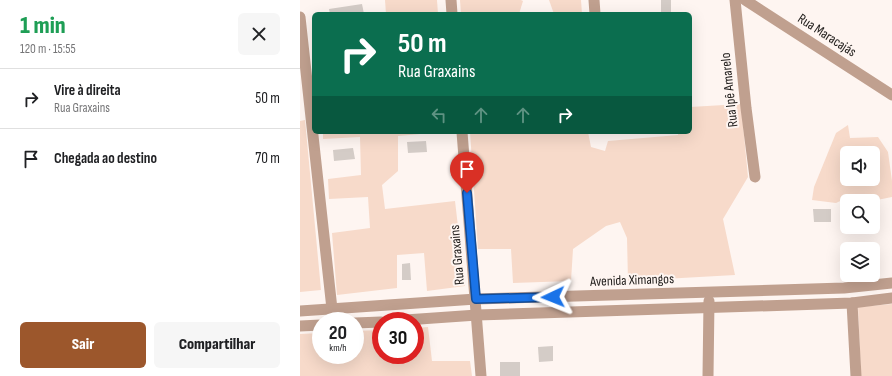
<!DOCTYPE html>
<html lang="pt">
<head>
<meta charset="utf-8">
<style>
	:root { --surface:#fff; --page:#f6f6f6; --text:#202124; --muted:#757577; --line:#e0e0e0; --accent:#9c572c }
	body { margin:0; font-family:"Sofia Sans Condensed",sans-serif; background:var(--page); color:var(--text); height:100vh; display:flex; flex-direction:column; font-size:15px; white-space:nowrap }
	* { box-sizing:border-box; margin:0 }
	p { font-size:13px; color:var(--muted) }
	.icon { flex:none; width:22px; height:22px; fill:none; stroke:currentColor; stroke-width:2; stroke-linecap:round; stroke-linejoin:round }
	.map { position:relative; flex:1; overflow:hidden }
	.panel { display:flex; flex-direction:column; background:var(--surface); width:300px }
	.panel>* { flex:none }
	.top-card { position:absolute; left:12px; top:12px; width:380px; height:122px; border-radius:6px; box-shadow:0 4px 16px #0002; background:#0b6e4f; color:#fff; overflow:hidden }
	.tools { position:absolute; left:540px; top:146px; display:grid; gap:8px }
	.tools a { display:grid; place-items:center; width:40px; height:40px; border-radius:6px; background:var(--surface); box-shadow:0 4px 16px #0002; font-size:20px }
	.speed { position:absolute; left:12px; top:312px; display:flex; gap:8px; font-size:20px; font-weight:700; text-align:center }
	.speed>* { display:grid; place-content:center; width:52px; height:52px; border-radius:50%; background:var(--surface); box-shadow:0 4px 16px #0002; line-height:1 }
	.speed small { font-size:10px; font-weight:400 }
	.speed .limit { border:6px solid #d22; background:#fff; color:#111 }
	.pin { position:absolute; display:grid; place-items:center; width:34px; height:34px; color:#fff; margin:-41px -17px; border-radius:50% 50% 50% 0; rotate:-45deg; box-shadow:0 0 4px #0007 }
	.pin .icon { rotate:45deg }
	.me { position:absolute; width:44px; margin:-22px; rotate:268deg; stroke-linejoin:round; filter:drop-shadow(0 0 3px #0008) }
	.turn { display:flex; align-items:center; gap:14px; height:84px; padding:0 20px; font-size:18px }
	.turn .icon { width:52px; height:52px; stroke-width:2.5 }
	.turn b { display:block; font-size:28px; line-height:34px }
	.lanes { display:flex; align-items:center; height:38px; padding:0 20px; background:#0003; justify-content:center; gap:20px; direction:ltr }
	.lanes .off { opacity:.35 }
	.round { display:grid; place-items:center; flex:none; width:42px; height:42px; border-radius:6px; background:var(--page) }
	.overview { display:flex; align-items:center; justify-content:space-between; height:68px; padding:0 20px }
	h1 { font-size:24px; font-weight:800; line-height:30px; color:#1e9e55 }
	.action { display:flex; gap:8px; margin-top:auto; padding:8px 20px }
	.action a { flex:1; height:46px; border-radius:6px; background:var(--accent); color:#fff; font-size:16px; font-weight:800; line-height:46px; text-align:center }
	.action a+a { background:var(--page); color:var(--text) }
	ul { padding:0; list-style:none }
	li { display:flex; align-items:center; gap:12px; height:60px; padding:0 20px; border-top:1px solid var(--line) }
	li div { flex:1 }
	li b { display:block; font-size:15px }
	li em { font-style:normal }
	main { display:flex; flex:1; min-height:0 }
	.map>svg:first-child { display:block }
	.green { fill:#f7daca; fill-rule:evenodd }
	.building { fill:#d4ccc7 }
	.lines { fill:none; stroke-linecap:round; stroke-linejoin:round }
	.minor { stroke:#c0a08f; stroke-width:11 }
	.route-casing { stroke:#114b97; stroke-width:10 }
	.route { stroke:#1a73e8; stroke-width:7 }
	.labels { text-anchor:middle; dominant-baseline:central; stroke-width:4; stroke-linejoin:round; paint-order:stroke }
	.street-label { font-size:14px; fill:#1f1c1a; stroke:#fef5f1 }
</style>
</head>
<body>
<main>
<section class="panel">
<div class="overview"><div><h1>1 min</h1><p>120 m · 15:55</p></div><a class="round"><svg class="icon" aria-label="close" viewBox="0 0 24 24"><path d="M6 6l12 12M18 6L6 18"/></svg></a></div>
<ul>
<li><svg class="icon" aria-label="right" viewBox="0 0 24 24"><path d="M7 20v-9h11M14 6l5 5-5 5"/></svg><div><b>Vire à direita</b><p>Rua Graxains</p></div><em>50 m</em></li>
<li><svg class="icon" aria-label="arrive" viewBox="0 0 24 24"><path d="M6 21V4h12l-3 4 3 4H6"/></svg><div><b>Chegada ao destino</b></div><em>70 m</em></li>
</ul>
<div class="action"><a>Sair</a><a>Compartilhar</a></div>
</section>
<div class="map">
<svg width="592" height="376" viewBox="0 0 592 376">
	<rect width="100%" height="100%" fill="#fef5f1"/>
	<!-- green -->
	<g class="green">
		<polygon points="85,0 137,0 138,14 86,14"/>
		<polygon points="160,0 221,0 223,1 219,14 161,14"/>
		<polygon points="249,0 281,0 282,14 254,14"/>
		<polygon points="441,104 448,177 423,219 435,275 328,281 327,238 320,222 306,226 273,249 271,281 213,283 211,249 178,249 170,132 288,132 291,147 305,151 308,141 378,135 378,132 390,132 390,107"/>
		<polygon points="5,120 21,290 0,292 0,121"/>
		<path d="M548,125L550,138L578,137L588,152L592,181V197L572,201H563L551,196L536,203L512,200L514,187L536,133ZM547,153H573V179H547Z"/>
		<polygon points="23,132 143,132 98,136 98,171 82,185 85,209 155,201 165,286 127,291 124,253 97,255 97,288 37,295 32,233 70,228 68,197 29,199 28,179 61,175 60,137 23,139"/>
		<polygon points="592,304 592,376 561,376 558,307"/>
		<polygon points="128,327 132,361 170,361 172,376 0,376 0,334 21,333 21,355 55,355 55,331 81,330 81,355 115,355 115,328"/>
	</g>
	<!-- building -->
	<g class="building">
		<rect x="361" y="0" width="10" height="14"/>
		<polygon points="62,4 64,14 30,14 29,9"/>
		<polygon points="126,141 127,152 108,153 107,142"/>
		<polygon points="53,148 55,159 34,161 33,150"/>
		<polygon points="513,209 531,209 531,222 514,222"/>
		<polygon points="110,263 111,280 102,280 102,264"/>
		<polygon points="253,346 253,361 239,362 238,347"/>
		<rect x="200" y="362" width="20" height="14"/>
	</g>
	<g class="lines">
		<!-- minor -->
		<g class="minor">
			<polyline points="151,0 152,14"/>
			<polyline points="294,0 295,14"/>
			<polyline points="435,0 446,108 455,177"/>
			<polyline points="445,0 592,95"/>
			<polyline points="0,17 32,309"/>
			<polyline points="162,132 181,376"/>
			<polyline points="552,303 556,376"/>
			<polyline points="0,311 176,299 544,288 592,283"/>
			<polyline points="91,321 177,315 552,303 592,298"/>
			<polyline points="55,323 81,322"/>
			<polyline points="0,326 21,325"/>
			<polyline points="408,376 409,301"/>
		</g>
	</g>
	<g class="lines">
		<!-- route casing -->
		<g class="route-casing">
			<polyline id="route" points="167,193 176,299 253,297"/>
		</g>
		<!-- route -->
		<use href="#route" class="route"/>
	</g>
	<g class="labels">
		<!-- street labels -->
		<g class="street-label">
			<text transform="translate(527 35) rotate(33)">Rua Maracajás</text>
			<text transform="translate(429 90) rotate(-96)">Rua Ipê Amarelo</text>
			<text transform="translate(157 255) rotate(-95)">Rua Graxains</text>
			<text transform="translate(332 280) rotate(-2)">Avenida Ximangos</text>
		</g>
	</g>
</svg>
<div class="tools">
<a><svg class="icon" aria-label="sound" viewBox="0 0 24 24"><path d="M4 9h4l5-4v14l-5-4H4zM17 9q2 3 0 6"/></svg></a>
<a><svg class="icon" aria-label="search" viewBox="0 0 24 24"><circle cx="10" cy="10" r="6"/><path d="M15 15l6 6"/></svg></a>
<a><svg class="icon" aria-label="layers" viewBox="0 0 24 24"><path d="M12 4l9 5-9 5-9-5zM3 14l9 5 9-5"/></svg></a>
</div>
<div class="speed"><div>20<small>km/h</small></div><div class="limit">30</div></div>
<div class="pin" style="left:167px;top:193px;background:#d93025"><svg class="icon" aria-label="arrive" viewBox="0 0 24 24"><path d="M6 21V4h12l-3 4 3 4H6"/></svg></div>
<svg class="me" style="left:253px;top:297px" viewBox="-20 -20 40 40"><path d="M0-17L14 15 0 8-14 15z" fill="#1a73e8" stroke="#fff" stroke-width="4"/></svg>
<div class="top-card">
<div class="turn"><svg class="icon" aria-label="right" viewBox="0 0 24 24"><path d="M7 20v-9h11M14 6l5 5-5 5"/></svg><div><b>50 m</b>Rua Graxains</div></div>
<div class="lanes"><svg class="icon off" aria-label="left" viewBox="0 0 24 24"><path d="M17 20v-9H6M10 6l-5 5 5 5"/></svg><svg class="icon off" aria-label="ahead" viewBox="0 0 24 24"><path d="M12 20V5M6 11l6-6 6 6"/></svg><svg class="icon off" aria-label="ahead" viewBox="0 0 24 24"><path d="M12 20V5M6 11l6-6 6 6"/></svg><svg class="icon" aria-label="right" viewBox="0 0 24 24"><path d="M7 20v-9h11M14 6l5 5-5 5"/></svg></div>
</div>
</div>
</main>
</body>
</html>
